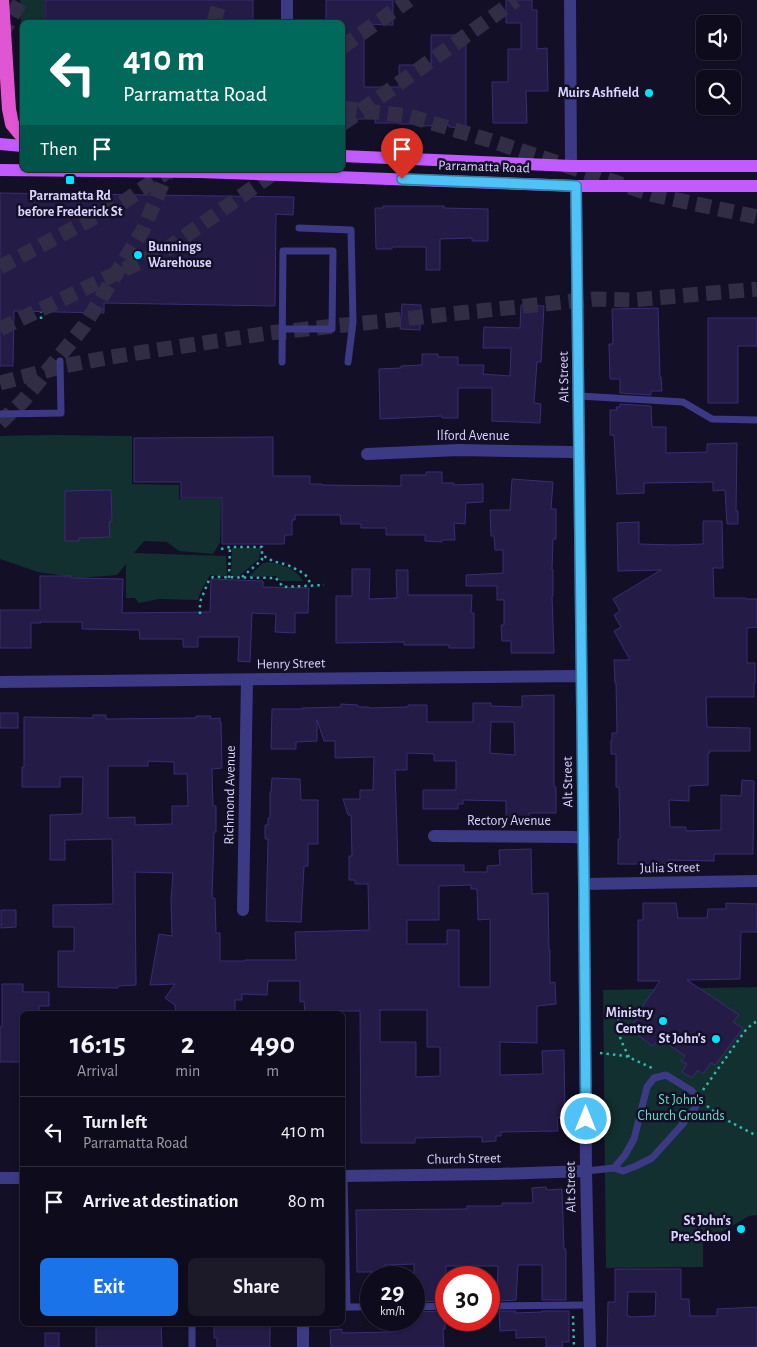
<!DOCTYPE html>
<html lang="en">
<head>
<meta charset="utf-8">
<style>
	:root { --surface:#0e0b1c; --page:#1c1929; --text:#f1f3f6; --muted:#9b9ba3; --line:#2e2b3b; --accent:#1a73e8 }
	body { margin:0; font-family:"Alegreya Sans",sans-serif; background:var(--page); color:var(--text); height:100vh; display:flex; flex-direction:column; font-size:19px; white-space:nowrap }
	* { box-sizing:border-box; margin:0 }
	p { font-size:16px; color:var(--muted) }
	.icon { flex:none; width:28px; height:28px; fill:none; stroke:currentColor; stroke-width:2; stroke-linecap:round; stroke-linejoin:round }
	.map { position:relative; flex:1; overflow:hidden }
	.side { position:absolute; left:20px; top:1011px; width:325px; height:315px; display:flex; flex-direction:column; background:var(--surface); border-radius:8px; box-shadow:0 1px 4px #0004,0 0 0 1px var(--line) }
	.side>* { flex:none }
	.guide { position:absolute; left:20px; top:20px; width:325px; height:152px; border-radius:8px; box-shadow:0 1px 4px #0004,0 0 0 1px var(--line); background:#00695c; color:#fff; overflow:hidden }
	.controls { position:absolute; left:696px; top:15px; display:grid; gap:10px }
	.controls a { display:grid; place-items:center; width:45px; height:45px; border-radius:8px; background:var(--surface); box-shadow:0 1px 4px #0004,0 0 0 1px var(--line); font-size:25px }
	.speed { position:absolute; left:360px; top:1266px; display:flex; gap:10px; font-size:25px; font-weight:700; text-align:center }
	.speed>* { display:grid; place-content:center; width:65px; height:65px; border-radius:50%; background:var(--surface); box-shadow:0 1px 4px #0004,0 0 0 1px var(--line); line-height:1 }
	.speed small { font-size:12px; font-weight:400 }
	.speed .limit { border:8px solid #d22; background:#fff; color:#111 }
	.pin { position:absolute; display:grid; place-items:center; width:42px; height:42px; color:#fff; margin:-51px -21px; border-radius:50% 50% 50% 0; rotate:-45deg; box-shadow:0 0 5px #0007 }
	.pin .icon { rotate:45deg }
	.me { position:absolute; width:55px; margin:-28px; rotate:0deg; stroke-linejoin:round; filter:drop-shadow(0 0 4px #0008) }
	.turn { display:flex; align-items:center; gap:18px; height:105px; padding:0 20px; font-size:22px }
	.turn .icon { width:65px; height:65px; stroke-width:2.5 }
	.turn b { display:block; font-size:35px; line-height:42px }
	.then { display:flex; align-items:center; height:48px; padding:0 20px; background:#0003; gap:10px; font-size:19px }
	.eta { display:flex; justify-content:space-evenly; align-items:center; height:85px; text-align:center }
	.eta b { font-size:30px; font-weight:600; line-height:35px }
	.cta { display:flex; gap:10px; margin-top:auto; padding:10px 20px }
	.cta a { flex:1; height:58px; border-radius:8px; background:var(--accent); color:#fff; font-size:20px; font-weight:600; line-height:58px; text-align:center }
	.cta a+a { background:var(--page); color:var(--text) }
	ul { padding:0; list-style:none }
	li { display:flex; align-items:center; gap:15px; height:70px; padding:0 20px; border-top:1px solid var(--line) }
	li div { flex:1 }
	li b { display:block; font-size:19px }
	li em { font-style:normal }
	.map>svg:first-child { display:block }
	.green { fill:#12302f }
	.building { fill:#241b47; stroke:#3b2d73; fill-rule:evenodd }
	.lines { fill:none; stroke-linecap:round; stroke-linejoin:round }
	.motorway-tunnel { stroke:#312d47; stroke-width:15; stroke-dasharray:15 8; stroke-linecap:butt }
	.path { stroke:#2fb8b0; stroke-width:2.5; stroke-dasharray:2.5 4; stroke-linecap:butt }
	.service { stroke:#3d3a85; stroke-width:7 }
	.minor { stroke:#3d3a85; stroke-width:12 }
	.primary { stroke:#c25bff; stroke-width:12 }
	.trunk { stroke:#e055d1; stroke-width:14 }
	.route-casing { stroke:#337fa1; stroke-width:12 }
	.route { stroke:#4fc3f7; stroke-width:9 }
	.poi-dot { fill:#00e5ff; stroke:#130f26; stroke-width:2 }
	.labels { text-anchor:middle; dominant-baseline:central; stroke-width:5; stroke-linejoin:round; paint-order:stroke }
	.poi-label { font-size:14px; font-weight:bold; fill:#d9d4ff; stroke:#130f26; text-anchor:end }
	.street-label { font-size:14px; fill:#d9d4ff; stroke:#130f26 }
	.park-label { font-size:14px; fill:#5fe0c0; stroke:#130f26 }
</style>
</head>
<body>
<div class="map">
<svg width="757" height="1347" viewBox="0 0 757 1347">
	<rect width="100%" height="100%" fill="#130f26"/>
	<!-- green -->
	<g class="green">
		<polygon points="20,0 44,0 44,22 22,22 22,67"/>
		<polygon points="42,435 132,436 132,484 179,485 179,499 221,499 220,543 213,554 179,551 167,542 144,541 134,553 226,556 227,577 210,575 200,593 198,600 159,599 139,603 135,598 126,598 126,564 117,575 79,578 38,572 0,559 0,436"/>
		<polygon points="232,548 261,548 259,559 238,577 231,577"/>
		<path d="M268,562C282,564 295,568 303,581H280L276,576L248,577L263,563Z"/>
		<polygon points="757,987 757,1215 749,1216 703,1243 703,1267 606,1268 603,990"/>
	</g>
	<!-- building -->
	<g class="building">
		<rect x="45" y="0" width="208" height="22"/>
		<polygon points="326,0 393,0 393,25 364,24 364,87 399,87 399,65 431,65 431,35 466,35 466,128 449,127 449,125 423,126 423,124 399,124 399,123 375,123 375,119 342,119 342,22 326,22"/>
		<polygon points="506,0 532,0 532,10 537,10 537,49 547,48 548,91 526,91 527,123 493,123 492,82 508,82 508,49 521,49 521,23 506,23"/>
		<polygon points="0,193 294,197 293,215 276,214 275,306 104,303 104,313 14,311 13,366 0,366"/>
		<polygon points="383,206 444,206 444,208 488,209 488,241 472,241 472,238 440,239 440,270 426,270 426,247 392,247 392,249 376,249 375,208 383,208"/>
		<polygon points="402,304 421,305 420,330 400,329"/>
		<polygon points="521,305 544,306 541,362 537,362 534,403 541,404 540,423 492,421 492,388 458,388 458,418 442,418 442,416 380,419 379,369 401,368 401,366 422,365 422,354 438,354 438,357 458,357 458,365 484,365 483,374 510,376 511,348 483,348 484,327 520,328"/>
		<polygon points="658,308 660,377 661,377 662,391 651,391 651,395 620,393 620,379 610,379 609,344 613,344 612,309"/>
		<polygon points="708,318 757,318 757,346 738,346 738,403 708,403"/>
		<polygon points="620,404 651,406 652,427 666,427 666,453 707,452 707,444 737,443 736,511 738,511 738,524 727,524 725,490 713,491 713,482 644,483 644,493 617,494 614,435 610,435 610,410 617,410 616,407 620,407"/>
		<polygon points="273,437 273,476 310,476 310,484 322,484 322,485 401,486 401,475 426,475 426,472 442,472 442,483 454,483 454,485 483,484 483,502 466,503 465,524 454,523 455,540 442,540 442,542 425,541 425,535 386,535 386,528 361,528 361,524 341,524 340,515 295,515 295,520 292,520 292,535 285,535 284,544 222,544 222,498 181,498 181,482 134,482 134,438"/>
		<polygon points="512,479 553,482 551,509 556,509 556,539 553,539 552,570 553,570 553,596 552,596 554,653 511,653 511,641 502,641 501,625 504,625 504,600 497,600 497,586 466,586 466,575 503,573 503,550 495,550 494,536 491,536 490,510 510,510"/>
		<polygon points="111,490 112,521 109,522 110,537 79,538 79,541 65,541 65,491"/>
		<polygon points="703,521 722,521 723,568 713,568 714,598 746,598 746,599 757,599 757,627 747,628 747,663 755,663 755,683 754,683 754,697 706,697 707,727 750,728 750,751 709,751 710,753 708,753 708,785 689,786 689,801 669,800 670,827 686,827 686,831 721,830 721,795 741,796 742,780 754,781 753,854 714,854 714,861 668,860 668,864 618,864 618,839 620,839 619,787 616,787 616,754 611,754 611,740 612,740 612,733 617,733 616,683 615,683 614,660 630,660 614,631 621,627 614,615 620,611 613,599 661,570 618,571 617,523 639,522 639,544 674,545 703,544"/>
		<polygon points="352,569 370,569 369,599 397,598 396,570 408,570 408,595 472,595 471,613 474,613 474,648 449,648 449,645 404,645 404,642 336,643 336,596 352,596"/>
		<polygon points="40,576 71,576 71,578 123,579 122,613 210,612 211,579 263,581 263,587 309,588 308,613 295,613 295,633 275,632 276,614 252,613 250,662 238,661 239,637 198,637 198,647 183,647 183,639 140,639 139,630 82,629 82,622 40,622 41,623 31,623 31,648 0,648 0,610 40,610"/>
		<path d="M554,695V787H556V813H529V817H506V801L463,800V804H458V809H423V790H456V761H434V754L407,753V770H395L398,865H464V872H487V866L500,865L499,850L531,849L532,894L548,893L549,950H550V983L555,982L556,1004L537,1006V1043L500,1042V1075L543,1074L542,1051L564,1050L565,1117L557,1118L558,1131L501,1132V1136H496V1141L482,1142V1137H464L415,1138V1143H361L360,1011H330V1014H305L304,1001L300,1002V981H268L267,995L242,994V1000H235V1012L176,1014L175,1005L165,998L175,984L150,985L159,934L172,936L171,900L173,873L135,872L136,985L118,986V988L58,987V951H74V927H53V905L113,904L112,839L65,840V860H50V815L82,814L83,777H60V787H22V767H24V717L93,718V715H106V719L196,718V716H211L210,719L220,718V723L221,722L222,768L212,769L213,806H216V832H214L212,898H215L216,933H220V961H245V960H296L295,932L369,930L368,884H355V880H349V856H352L351,815H348L343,799H360V790H373L374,757L335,758V741H324L317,720V741L296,742V749H271L272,709H302V708L341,707V704L358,705V707H369V708L408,707V705H427V722H473V703H491V706L522,707V696ZM491,722H514L515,755L490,753ZM148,761L174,762V774H187L188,806H172V824L135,825V817L108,818V766H148ZM471,885V889H477L478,920L490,919V987H459V930H447V944H407V920H439V886ZM380,1010H427V1047H440V1076L416,1077V1042H380Z"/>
		<rect x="0" y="713" width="18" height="15"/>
		<polygon points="272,778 300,779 301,800 318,800 318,844 308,844 308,866 304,866 301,922 266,921 268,839 265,839 265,825 268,825 268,818 270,818 270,792 271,792"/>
		<polygon points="643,903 676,903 678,918 707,918 708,909 726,909 726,903 757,904 757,932 741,932 740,979 687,980 739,1015 733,1022 743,1028 715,1065 711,1063 703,1074 698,1070 692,1078 682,1072 687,1064 681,1061 685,1056 665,1042 662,1046 656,1042 653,1046 635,1033 639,1028 633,1024 637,1019 635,1017 660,981 638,981 638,920 643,920"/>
		<polygon points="1,910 16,910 16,927 1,928"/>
		<polygon points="2,984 23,984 23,992 49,992 49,1006 39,1006 39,1014 22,1014 22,1062 0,1062 0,1027 2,1027"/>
		<polygon points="546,1187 547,1190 562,1189 564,1249 566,1249 566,1300 542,1300 542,1265 518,1265 516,1300 499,1301 499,1298 497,1298 498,1266 446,1266 446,1296 444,1296 444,1301 414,1302 414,1264 384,1265 385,1272 357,1272 356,1210 467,1209 467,1206 502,1206 502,1203 533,1203 532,1188"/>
		<path d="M615,1269H681V1299H689L690,1316H717V1309L757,1307V1347H607L608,1302H615ZM628,1292H656L655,1316L630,1317V1316H627Z"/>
		<polygon points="445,1311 445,1329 443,1329 444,1347 331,1347 330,1330 342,1329 342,1333 394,1332 395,1320 414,1320 414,1312"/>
		<polygon points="499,1311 516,1311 515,1313 542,1312 542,1311 569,1311 569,1342 562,1342 563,1347 546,1347 546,1337 516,1338 516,1330 500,1331"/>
		<polygon points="96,1324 161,1324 162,1347 96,1347"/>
		<polygon points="214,1324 270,1324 270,1347 217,1347 217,1338 214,1338"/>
		<rect x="45" y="1333" width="14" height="14"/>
	</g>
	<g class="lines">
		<!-- motorway-tunnel -->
		<g class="motorway-tunnel">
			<polyline points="214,22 220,0"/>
			<polyline points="1,36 21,0"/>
			<polyline points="342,47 409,0"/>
			<polyline points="342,108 409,116 492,141 654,195 757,217"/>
			<polyline points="342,124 516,0"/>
			<polyline points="0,267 122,203 168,171"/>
			<polyline points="0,329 167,249 278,170"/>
			<polyline points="0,383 64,366 111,357 269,333 593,299 633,300 757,289"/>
			<polyline points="0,423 23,401 84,326 143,230 168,170"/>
		</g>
		<!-- path -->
		<g class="path">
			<polyline points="41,319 41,312"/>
			<polyline points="221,549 230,547 262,547 262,556"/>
			<polyline points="242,577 262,560 262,556 269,558 272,561 288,565 305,574 312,586"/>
			<polyline points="229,578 230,547"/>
			<polyline points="200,614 200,602 209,580 213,577 276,578 283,587 324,585"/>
			<polyline points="600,1053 626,1056 652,1068"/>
			<path d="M629,1057C622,1043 612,1025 622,1010L629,1008L639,1010"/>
			<polyline points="703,1090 745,1031 753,1023 757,1022"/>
			<polyline points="707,1106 721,1117 757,1136"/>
			<polyline points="573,1316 574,1347"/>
		</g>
		<!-- service -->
		<g class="service">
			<polyline points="299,228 351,230 353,322 348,362"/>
			<polyline points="282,362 283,251 333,251 332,329 282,329"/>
			<polyline points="579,396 683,402 712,419 757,420"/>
			<polyline points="0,414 61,413 60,361"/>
			<polyline points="586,1171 614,1168 625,1155 634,1139 647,1087 654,1078 666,1075 692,1091 697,1098 695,1108 681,1126 652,1158 636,1166 623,1171 614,1168"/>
			<polyline points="344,1176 347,1307"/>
			<polyline points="489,1306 589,1305"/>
			<polyline points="343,1307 371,1307"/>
			<polyline points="414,1307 446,1306"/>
			<polyline points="192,1324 192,1347"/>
		</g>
		<!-- minor -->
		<g class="minor">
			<polyline points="287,0 287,22"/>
			<polyline points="570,0 571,166"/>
			<polyline points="576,186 584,890 586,1171 590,1347"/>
			<polyline points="367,454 458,450 571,452 579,454"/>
			<polyline points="0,682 573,676 581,677"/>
			<polyline points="434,836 573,837 584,838"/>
			<polyline points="584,884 757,881"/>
			<polyline points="243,910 247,680"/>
			<polyline points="342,1176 497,1174 586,1171"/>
			<polyline points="0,1178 22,1178"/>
			<polyline points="303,1347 303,1324"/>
		</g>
		<!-- primary -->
		<g class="primary">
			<polyline points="0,144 22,146"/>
			<polyline points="342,156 571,166 757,166"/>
			<polyline points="0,170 200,172 576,186 757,186"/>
		</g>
		<!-- trunk -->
		<polyline class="trunk" points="2,0 9,109 12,124 22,136"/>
	</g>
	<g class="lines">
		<!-- route casing -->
		<g class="route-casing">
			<polyline id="route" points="402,179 576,186 584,884 586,1119"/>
		</g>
		<!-- route -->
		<use href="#route" class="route"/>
	</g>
	<!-- markers -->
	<g class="poi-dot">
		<circle cx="649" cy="93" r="5"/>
		<rect x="65" y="175" width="10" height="10" rx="2.5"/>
		<circle cx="138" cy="255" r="5"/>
		<circle cx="663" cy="1021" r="5"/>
		<circle cx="716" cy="1039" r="5"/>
		<circle cx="741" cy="1229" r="5"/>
	</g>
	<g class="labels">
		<!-- poi labels -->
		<g class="poi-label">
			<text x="639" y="93">Muirs Ashfield</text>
			<text x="70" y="196" text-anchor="middle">Parramatta Rd<tspan x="70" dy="16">before Frederick St</tspan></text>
			<text x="148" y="247" text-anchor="start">Bunnings<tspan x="148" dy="16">Warehouse</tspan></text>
			<text x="653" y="1013">Ministry<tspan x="653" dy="16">Centre</tspan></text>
			<text x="706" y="1039">St John's</text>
			<text x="731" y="1221">St John's<tspan x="731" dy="16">Pre-School</tspan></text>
		</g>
		<!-- street labels -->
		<g class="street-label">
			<text transform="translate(484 167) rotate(2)">Parramatta Road</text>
			<text transform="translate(564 377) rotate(-91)">Alt Street</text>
			<text x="473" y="436">Ilford Avenue</text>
			<text transform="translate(291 664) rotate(-1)">Henry Street</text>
			<text transform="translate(568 782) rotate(-91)">Alt Street</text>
			<text transform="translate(230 795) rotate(-89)">Richmond Avenue</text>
			<text x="509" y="821">Rectory Avenue</text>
			<text transform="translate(670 868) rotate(-1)">Julia Street</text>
			<text transform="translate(464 1159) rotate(-1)">Church Street</text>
			<text transform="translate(571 1187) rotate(-91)">Alt Street</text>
		</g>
		<!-- park labels -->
		<g class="park-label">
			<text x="681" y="1100">St John's<tspan x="681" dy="16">Church Grounds</tspan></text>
		</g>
	</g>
</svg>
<div class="controls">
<a><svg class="icon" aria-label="sound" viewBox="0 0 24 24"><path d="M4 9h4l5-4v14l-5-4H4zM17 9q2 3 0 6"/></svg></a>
<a><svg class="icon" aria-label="search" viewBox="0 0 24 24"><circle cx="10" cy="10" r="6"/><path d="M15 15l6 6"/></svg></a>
</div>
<div class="speed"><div>29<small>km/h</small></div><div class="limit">30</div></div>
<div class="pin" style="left:402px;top:179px;background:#d93025"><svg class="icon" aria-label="arrive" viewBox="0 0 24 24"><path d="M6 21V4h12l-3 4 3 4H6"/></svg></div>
<svg class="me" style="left:586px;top:1119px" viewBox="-20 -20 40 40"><circle r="17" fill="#4fc3f7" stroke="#fff" stroke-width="3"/><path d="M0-11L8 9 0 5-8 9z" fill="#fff"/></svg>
<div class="guide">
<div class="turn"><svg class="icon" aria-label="left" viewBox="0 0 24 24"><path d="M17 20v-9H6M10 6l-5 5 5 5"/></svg><div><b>410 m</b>Parramatta Road</div></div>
<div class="then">Then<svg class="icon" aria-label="arrive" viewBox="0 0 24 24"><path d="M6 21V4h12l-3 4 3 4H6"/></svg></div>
</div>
<section class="side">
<div class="eta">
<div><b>16:15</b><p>Arrival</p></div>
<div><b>2</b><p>min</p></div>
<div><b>490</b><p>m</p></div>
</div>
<ul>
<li><svg class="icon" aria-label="left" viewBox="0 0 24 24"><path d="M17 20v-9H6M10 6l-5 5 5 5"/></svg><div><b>Turn left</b><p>Parramatta Road</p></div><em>410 m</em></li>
<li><svg class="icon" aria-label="arrive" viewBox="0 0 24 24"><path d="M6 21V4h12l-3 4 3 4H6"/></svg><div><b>Arrive at destination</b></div><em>80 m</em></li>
</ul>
<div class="cta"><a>Exit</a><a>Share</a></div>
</section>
</div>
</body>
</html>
